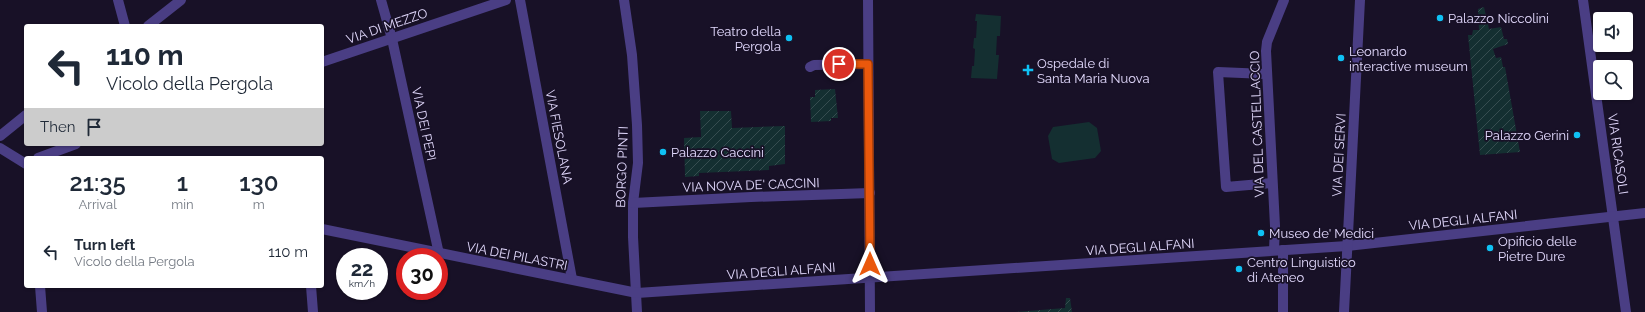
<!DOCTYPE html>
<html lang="en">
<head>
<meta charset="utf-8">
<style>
	:root { --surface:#fff; --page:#f2f2f3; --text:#1f2937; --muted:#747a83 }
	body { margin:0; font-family:Raleway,sans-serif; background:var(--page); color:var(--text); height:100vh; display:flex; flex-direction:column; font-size:15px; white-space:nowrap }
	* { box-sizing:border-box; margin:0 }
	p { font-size:13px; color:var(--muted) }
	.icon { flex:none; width:22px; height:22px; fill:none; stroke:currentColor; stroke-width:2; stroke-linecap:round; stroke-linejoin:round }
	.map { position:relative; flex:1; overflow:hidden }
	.side { position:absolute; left:24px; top:156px; width:300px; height:132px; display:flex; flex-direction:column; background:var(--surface); border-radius:4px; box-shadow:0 1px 3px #0004 }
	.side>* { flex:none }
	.hud { position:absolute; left:24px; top:24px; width:300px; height:122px; border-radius:4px; box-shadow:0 1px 3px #0004; background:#fff; color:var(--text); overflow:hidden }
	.buttons { position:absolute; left:1593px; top:12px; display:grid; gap:8px }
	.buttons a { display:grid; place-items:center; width:40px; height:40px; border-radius:4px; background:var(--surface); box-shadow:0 1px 3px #0004; font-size:20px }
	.speed { position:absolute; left:336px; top:248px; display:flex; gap:8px; font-size:20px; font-weight:700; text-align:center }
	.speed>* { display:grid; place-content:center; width:52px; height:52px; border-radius:50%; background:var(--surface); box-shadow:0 1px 3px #0004; line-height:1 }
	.speed small { font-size:10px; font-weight:400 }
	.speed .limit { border:6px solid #d22; background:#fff; color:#111 }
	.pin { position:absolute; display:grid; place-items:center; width:34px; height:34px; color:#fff; margin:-17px; border:2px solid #fff; border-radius:50%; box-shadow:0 1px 4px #0007 }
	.me { position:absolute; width:44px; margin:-22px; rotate:0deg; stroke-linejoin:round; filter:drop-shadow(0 0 3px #0008) }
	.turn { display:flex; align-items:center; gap:14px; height:84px; padding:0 16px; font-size:18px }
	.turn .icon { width:52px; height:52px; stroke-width:2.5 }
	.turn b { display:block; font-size:28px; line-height:34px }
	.then { display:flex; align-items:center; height:38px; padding:0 16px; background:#0003; gap:8px; font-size:15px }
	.eta { display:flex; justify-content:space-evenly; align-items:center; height:68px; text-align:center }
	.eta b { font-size:24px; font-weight:600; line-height:28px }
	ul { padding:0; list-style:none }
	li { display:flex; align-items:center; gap:12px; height:56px; padding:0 16px }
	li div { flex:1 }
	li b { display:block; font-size:15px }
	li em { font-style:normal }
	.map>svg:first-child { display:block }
	.grass { fill:#142f31 }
	.garden { fill:url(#garden-furrows) }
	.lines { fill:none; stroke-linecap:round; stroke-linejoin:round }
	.street { stroke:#4a3e84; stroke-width:10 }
	.route-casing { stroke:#983908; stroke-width:10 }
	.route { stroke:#ea580c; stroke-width:7 }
	.poi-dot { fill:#0fc1f4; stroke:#181127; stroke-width:1.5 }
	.labels { text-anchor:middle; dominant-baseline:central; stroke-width:3.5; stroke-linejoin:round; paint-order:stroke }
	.poi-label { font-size:13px; fill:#e2d9fd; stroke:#181127; text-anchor:start }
	.street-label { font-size:13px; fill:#e2d9fd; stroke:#181127 }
</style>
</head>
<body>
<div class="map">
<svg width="1645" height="312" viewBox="0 0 1645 312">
	<defs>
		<pattern id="garden-furrows" width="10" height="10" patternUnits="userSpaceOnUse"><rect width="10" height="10" fill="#142f31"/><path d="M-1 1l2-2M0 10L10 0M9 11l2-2" fill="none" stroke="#364d50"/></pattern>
	</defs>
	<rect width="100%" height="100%" fill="#181127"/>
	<!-- grass -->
	<g class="grass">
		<polygon points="976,14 1001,16 1000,36 997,36 996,55 999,55 997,79 971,78 972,66 974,66 975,49 973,48 974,38 976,38 977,21 975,21"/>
		<polygon points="1089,122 1097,128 1101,151 1095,158 1059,163 1052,159 1048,136 1053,127"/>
	</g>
	<!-- garden -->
	<g class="garden">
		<polygon points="1484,7 1489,29 1501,27 1504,39 1507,39 1508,44 1493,49 1496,58 1501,57 1503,67 1505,67 1520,152 1480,155 1468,35 1472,35 1473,30 1479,30 1478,9"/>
		<polygon points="835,89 838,118 831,118 831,121 811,122 810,97 815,97 815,90"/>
		<polygon points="700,111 731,111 732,128 785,126 785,164 769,166 769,170 699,173 699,176 685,177 684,138 701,137"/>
		<polygon points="1066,298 1070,298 1072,312 1015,312 1065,308"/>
	</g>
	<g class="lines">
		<!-- street -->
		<g class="street">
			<polyline points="118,0 125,26"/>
			<polyline points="381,0 392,39 439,254"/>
			<polyline points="520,0 572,279"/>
			<polyline points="624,0 632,55 637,125 638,163 633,203 633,237 637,312"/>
			<polyline points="868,0 870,312"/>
			<polyline points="1583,0 1626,312"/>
			<polyline points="148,26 181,0"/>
			<polyline points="322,62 506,0"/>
			<polyline points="810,67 814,65 868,64"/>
			<polyline points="1266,74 1218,72 1226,187 1272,183"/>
			<polyline points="0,136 26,115"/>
			<polyline points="0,148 26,164"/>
			<polyline points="38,158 76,144"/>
			<polyline points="633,203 751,197 870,193"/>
			<polyline points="322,229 637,293 1347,246 1645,213"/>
			<polyline points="1274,250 1275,226 1266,51 1267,42 1284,0"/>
			<polyline points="1283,250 1283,312"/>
			<polyline points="40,286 42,312"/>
			<polyline points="311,286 313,312"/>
			<polyline points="1344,312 1360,0"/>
		</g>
	</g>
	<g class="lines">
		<!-- route casing -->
		<g class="route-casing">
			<polyline id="route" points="839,64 868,64 870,264"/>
		</g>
		<!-- route -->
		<use href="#route" class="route"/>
	</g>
	<!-- markers -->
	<g class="poi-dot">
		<circle cx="1440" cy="18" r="4"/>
		<circle cx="789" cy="38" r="4"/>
		<circle cx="1341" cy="58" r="4"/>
		<path d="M1026 64h4v4h4v4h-4v4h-4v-4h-4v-4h4z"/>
		<circle cx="1577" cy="135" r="4"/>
		<circle cx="663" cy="152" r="4"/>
		<circle cx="1261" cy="233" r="4"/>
		<circle cx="1490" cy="248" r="4"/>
		<circle cx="1239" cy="269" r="4"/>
	</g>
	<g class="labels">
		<!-- poi labels -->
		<g class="poi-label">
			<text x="1448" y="18">Palazzo Niccolini</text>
			<text x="781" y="31" text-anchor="end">Teatro della<tspan x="781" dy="15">Pergola</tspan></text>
			<text x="1349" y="51">Leonardo<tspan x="1349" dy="15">interactive museum</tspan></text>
			<text x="1037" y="63">Ospedale di<tspan x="1037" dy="15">Santa Maria Nuova</tspan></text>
			<text x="1569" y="135" text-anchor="end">Palazzo Gerini</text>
			<text x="671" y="152">Palazzo Caccini</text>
			<text x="1269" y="233">Museo de' Medici</text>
			<text x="1498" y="241">Opificio delle<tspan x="1498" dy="15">Pietre Dure</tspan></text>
			<text x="1247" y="262">Centro Linguistico<tspan x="1247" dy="15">di Ateneo</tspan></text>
		</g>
		<!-- street labels -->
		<g class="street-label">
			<text transform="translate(387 26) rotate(-19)">VIA DI MEZZO</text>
			<text transform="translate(424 124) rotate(78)">VIA DEI PEPI</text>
			<text transform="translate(1257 124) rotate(-92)">VIA DEL CASTELLACCIO</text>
			<text transform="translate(559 137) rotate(79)">VIA FIESOLANA</text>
			<text transform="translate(1618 154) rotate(82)">VIA RICASOLI</text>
			<text transform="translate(1339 155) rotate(-87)">VIA DEI SERVI</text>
			<text transform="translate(622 167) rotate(-88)">BORGO PINTI</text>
			<text transform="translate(751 185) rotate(-2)">VIA NOVA DE' CACCINI</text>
			<text transform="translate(1463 220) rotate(-6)">VIA DEGLI ALFANI</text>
			<text transform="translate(1140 247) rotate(-4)">VIA DEGLI ALFANI</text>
			<text transform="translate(517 256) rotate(11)">VIA DEI PILASTRI</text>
			<text transform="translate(781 271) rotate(-4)">VIA DEGLI ALFANI</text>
		</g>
	</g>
</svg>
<div class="buttons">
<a><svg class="icon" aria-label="sound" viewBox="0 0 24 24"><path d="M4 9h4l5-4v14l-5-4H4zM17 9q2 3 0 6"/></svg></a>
<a><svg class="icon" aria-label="search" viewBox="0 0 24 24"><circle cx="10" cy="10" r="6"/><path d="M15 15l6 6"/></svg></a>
</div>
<div class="speed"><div>22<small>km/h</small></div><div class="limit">30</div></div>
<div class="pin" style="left:839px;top:64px;background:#d93025"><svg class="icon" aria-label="arrive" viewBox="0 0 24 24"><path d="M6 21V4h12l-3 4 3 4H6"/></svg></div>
<svg class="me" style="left:870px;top:264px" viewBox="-20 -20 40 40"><path d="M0-17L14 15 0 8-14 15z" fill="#ea580c" stroke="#fff" stroke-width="4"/></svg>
<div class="hud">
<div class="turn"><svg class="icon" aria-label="left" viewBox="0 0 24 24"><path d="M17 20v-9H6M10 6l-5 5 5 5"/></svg><div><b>110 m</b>Vicolo della Pergola</div></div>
<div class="then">Then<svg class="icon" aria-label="arrive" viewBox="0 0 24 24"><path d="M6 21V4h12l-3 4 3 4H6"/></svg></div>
</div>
<section class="side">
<div class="eta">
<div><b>21:35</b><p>Arrival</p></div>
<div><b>1</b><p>min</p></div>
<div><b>130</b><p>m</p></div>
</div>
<ul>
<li><svg class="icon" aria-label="left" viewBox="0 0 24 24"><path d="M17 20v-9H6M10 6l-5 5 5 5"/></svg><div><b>Turn left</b><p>Vicolo della Pergola</p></div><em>110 m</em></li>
</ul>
</section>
</div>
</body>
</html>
